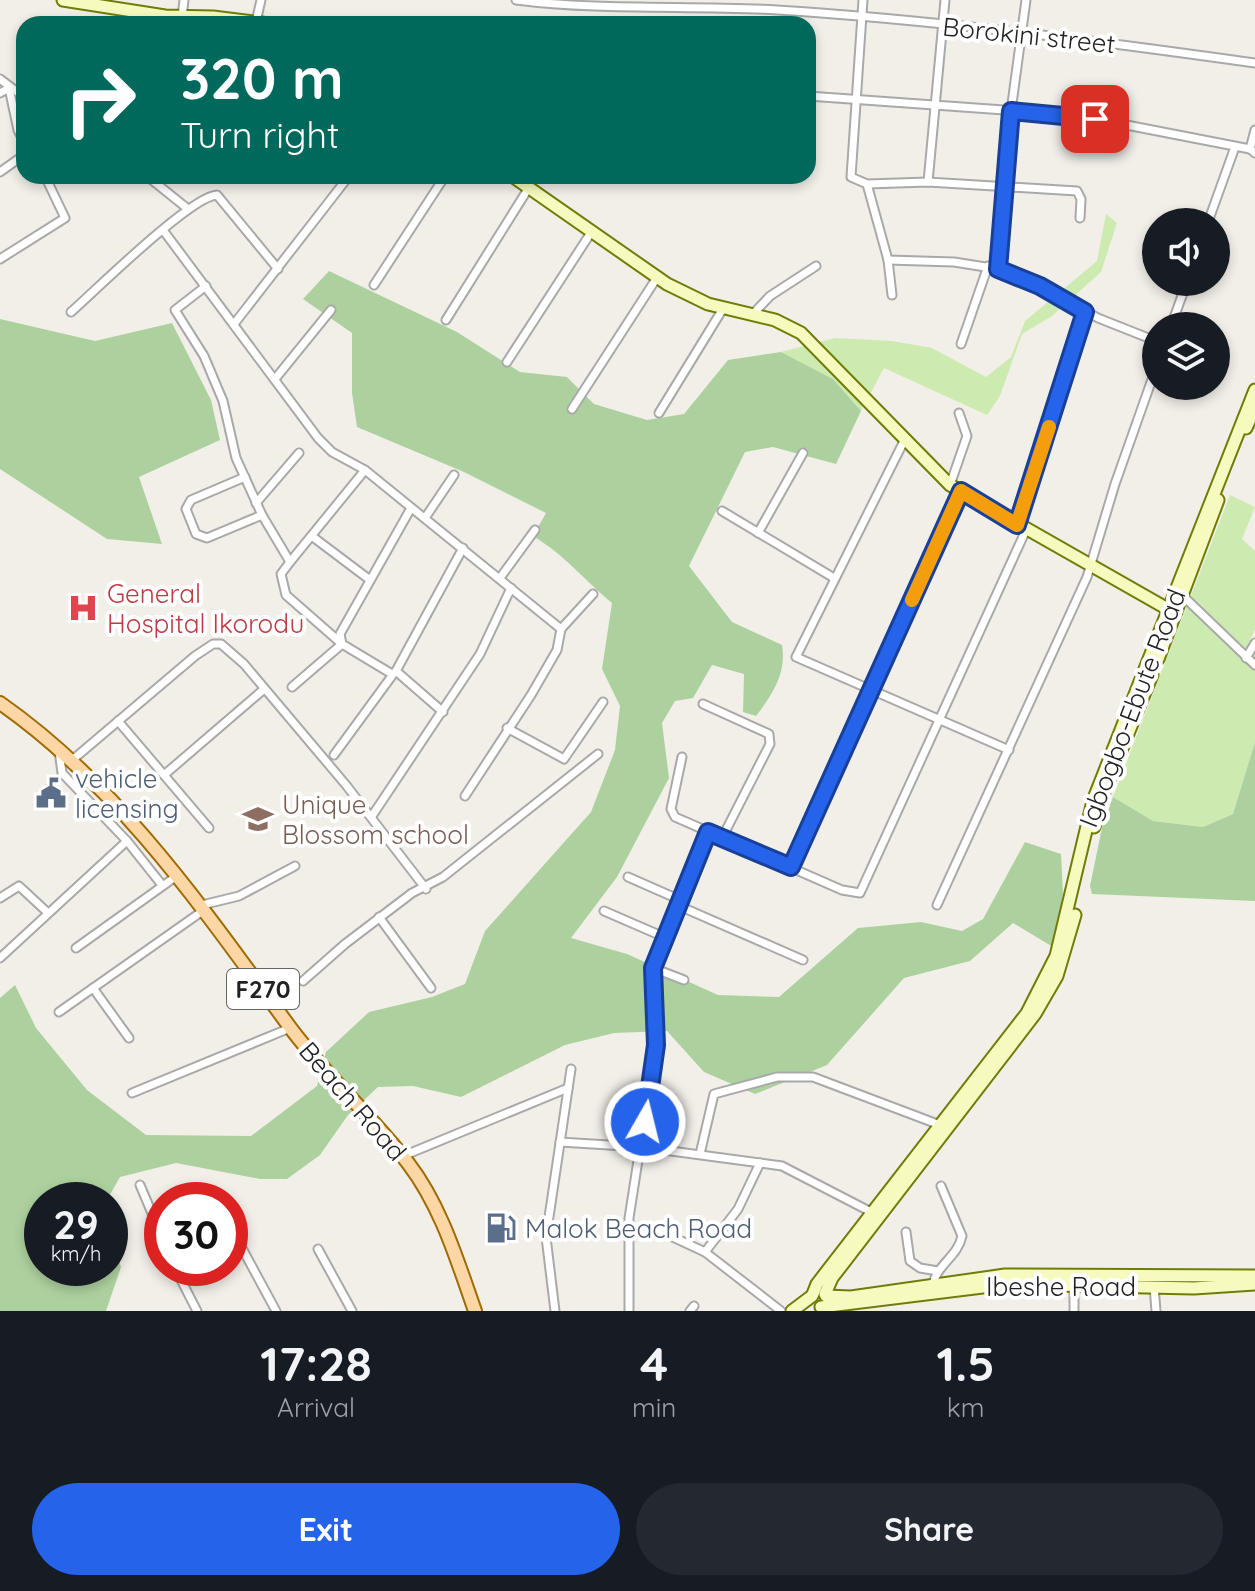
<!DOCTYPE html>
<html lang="en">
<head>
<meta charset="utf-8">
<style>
	:root { --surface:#171b24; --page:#242831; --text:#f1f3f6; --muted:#9ea1a6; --accent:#2563eb }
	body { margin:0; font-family:Quicksand,sans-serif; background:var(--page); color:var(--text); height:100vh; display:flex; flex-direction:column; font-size:30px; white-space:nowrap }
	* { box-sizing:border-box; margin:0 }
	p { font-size:26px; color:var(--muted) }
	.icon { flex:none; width:44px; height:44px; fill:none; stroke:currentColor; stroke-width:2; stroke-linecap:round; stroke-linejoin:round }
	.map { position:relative; height:1311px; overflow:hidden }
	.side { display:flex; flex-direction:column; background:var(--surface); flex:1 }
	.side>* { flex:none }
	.top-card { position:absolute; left:16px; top:16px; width:800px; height:168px; border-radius:24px; box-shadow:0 4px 12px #0003; background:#00695c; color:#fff; overflow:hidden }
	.tools { position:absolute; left:1142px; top:208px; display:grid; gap:16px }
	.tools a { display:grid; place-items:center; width:88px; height:88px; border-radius:50%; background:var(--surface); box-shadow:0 4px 12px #0003; font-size:40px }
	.speed { position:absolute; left:24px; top:1182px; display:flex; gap:16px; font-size:40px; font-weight:700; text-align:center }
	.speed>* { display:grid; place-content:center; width:104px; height:104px; border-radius:50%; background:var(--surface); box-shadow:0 4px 12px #0003; line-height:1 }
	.speed small { font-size:20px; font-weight:400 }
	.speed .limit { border:12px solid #d22; background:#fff; color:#111 }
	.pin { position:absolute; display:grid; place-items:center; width:68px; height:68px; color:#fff; margin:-34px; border-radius:16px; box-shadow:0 4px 12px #0006 }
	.me { position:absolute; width:88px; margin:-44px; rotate:8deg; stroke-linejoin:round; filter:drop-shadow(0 0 6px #0008) }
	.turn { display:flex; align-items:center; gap:28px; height:168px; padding:0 32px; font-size:36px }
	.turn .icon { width:104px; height:104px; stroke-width:2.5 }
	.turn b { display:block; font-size:56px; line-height:68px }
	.eta { display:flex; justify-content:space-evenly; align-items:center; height:136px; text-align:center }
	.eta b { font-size:48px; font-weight:700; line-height:56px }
	.cta { display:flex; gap:16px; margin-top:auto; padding:16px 32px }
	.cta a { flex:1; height:92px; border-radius:48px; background:var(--accent); color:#fff; font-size:32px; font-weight:700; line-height:92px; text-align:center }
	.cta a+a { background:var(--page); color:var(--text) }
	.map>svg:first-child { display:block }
	.grass { fill:#cdebb0 }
	.forest { fill:#add19e }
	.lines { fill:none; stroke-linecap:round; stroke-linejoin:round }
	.street-casing { stroke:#a9a9a9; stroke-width:11 }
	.secondary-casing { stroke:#707d05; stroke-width:15 }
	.primary-casing { stroke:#a06b00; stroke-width:16 }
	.street { stroke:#fff; stroke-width:7 }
	.secondary { stroke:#f7fabf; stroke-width:11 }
	.primary { stroke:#fcd6a4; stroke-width:12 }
	.route-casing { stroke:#184099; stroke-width:20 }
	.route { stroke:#2563eb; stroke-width:14 }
	.slow { stroke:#f59e0b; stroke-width:14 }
	.labels { text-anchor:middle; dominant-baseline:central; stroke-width:8; stroke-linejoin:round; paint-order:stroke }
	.shield { fill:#fff; stroke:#646464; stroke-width:2 }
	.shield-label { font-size:24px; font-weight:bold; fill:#222 }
	.street-label { font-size:26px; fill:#222; stroke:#fff }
	.health-label { font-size:26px; fill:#be3a42; stroke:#fff; text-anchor:start }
	.service-label { font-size:26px; fill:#4e5e75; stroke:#fff; text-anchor:start }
	.education-label { font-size:26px; fill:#785e54; stroke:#fff; text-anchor:start }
</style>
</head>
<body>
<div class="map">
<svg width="1255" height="1311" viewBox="0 0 1255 1311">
	<rect width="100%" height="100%" fill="#f2efe9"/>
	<!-- grass -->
	<g class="grass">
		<polygon points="1106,214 1117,223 1101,272 1052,316 1022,334 1000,396 987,415 884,368 861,411 833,379 781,352 835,338 892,341 932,348 986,377 1011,357 1025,321 1097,261"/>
		<polygon points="1230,495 1255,507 1242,539 1255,551 1255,629 1246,650 1255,655 1255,742 1233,814 1203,827 1153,821 1113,797"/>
	</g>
	<!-- forest -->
	<g class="forest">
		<path d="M329,271L457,332L520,372L567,377L594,404L647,420L684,414L728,360L781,352L833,379L861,411L836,464L773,447L745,452L689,566L732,622L782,645C787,673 772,695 756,716L743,712L744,674L712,665L693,698L675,701L662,723L669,778L617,877L571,938L627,954L718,995L779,997L858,928L921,922L962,931L983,919L1025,842L1061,854L1063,894L1053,947L1013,923L970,961L904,978L827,1065L755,1094L704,1072L667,1031L614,1033L565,1045L461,1097L413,1086L378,1087L348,1115L320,1155L287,1179H260L176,1163L120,1177L107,1200H42V1268H110V1235L121,1267L106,1311H0V998L15,985L36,1028L87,1090L146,1135L251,1136L317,1086L326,1052L369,1012L432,997L465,984L485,931L591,812L615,750L620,706L602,669L612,603C583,579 566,556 533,536L546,513L464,472L357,427L352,393V333L303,299Z"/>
		<polygon points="0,319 95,341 172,323 211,400 220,440 139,477 162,544 107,539 0,469"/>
		<polygon points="1255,742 1255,901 1092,894 1090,886 1102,828 1113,797 1153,821 1203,827 1233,814"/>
	</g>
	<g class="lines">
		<!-- street casing -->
		<g class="street-casing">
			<g id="street">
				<path d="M516,0C602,11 690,5 777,10C937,20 1097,41 1255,63"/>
				<polyline points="863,0 851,177 867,184 928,182 1077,191 1081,199 1080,218"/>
				<polyline points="182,17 184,0"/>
				<polyline points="256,22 261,0"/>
				<polyline points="330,24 363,24"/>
				<polyline points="0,79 24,97"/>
				<polyline points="0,93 9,88 18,130 24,142"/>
				<polyline points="808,96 1075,115 1250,149 1255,153"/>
				<polyline points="1250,149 1255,130"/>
				<polyline points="0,172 24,155"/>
				<polyline points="147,176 188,209"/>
				<polyline points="928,182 945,0"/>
				<polyline points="867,184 888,260 892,295"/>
				<polyline points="1208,222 1235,147"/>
				<polyline points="163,230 318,438 332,452 365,470 561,629 557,650 531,695 465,796"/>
				<polyline points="0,259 65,218 45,176"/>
				<polyline points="888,260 954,262 998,269 1040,286 1098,318 1156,341"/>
				<polyline points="998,269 1011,111 1026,0"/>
				<polyline points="374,285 445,176"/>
				<polyline points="206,286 175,310 204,356 223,401 236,458 262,515 290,562 365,470"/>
				<path d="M71,312C96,290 191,196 217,195L278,269"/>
				<polyline points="753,314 770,296 816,266"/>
				<polyline points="446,320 528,189"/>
				<polyline points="234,324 349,176"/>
				<polyline points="1171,326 1187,282"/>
				<polyline points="961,344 988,266"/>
				<polyline points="507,362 592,231"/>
				<polyline points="275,379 331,310"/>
				<polyline points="572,409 658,276"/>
				<polyline points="659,413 724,307"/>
				<polyline points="904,441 796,657 1009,750"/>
				<polyline points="245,477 191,500 186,509 196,534 207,538 262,515"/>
				<polyline points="950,485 967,436 959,413"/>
				<polyline points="256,503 299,453"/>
				<polyline points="722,511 834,578"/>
				<polyline points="425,518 454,475"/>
				<polyline points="1017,525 1085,312"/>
				<polyline points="758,533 803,453"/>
				<polyline points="313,537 370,580"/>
				<polyline points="290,562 281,574 286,595 342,644 292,687"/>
				<polyline points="500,578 535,530"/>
				<polyline points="1182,595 1255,665"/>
				<polyline points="561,629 593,594"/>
				<polyline points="1246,658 1255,643"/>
				<polyline points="392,674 342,644 340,634 411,508"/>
				<polyline points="703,704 769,734 770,744 722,838"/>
				<polyline points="443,712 396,671 463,548"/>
				<polyline points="118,721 209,828"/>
				<polyline points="507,728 564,759 603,702"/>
				<polyline points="59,751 62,773 127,841 162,885"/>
				<polyline points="334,755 394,673"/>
				<polyline points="682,757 671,809 675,817 842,890 860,893 1026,530"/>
				<polyline points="70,762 195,656 213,644 221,644 244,664 346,785 426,889"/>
				<polyline points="164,775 263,690"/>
				<polyline points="372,816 480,654 511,588"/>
				<polyline points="791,867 961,491"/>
				<polyline points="628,877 678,899"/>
				<polyline points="0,898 19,886 47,912"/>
				<polyline points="202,905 239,896 295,866"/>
				<polyline points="677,905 803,960"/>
				<polyline points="937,905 1087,577 1115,484 1156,368"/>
				<polyline points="604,911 664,937"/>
				<polyline points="379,917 431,988"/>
				<polyline points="76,948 178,875"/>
				<polyline points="0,958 127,841"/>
				<polyline points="653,968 684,980"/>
				<polyline points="303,981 345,944 412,893 443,877 598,754"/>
				<polyline points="93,988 129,1038"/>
				<polyline points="59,1012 204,910"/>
				<polyline points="132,1093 290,1028"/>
				<polyline points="560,1142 641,1147 782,1166 873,1213"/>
				<polyline points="700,1154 714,1094 777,1077 813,1077 940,1125"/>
				<polyline points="403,1156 568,1088"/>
				<polyline points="140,1185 162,1237"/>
				<polyline points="230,1226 276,1311"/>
				<polyline points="662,1232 705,1252 781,1311"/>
				<polyline points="906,1232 910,1261 920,1268 938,1271"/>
				<polyline points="318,1249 352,1311"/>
				<polyline points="705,1252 738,1209 760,1163"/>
				<polyline points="175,1268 197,1311"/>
				<path d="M933,1284C937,1265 958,1256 962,1236L941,1186"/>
				<polyline points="1154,1286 1156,1311"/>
				<polyline points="555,1311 546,1237 571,1069"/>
				<polyline points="629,1311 629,1218 656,1045 653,968 708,832"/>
				<polyline points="690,1311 694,1306"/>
				<polyline points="1074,1311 1074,1284"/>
			</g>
		</g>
		<!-- secondary casing -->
		<g class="secondary-casing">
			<g id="secondary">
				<polyline points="63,0 165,16 213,17 270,24"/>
				<polyline points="512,176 667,284 708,304 775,320 801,333 950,485 1173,612"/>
				<polyline points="1246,428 1255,409"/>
				<polyline points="1158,659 1218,500"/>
				<polyline points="1094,827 1104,792 1152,675"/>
				<polyline points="813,1294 817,1284 1027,1013 1056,956 1093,801 1255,390"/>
				<polyline points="825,1294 832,1278 1035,1014 1057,976 1075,915"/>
				<polyline points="826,1296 851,1297 1005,1275 1255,1276"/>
				<polyline points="821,1307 1007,1284 1194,1288 1255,1284"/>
				<polyline points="792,1311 812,1296"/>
			</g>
		</g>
		<!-- primary casing -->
		<g class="primary-casing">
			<path id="primary" d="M0,703C120,787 204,910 289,1026C325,1075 371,1115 408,1163C441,1206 457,1260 475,1311"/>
		</g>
		<!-- street -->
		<use href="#street" class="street"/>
		<!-- secondary -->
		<use href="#secondary" class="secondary"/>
		<!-- primary -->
		<use href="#primary" class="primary"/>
	</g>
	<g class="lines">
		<!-- route casing -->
		<g class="route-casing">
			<polyline id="route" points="645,1122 656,1045 653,968 708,832 791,867 961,491 1017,525 1085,312 1040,286 998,269 1011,111 1095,119"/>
		</g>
		<!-- route -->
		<use href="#route" class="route"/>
		<!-- slow -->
		<polyline class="slow" points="912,600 961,491 1017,525 1049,427"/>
	</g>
	<!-- icons -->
	<defs>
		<g id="hospital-bare" transform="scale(2.4)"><path d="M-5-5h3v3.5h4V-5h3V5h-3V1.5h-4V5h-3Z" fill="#e0444e" stroke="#fff" stroke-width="2.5" paint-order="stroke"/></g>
		<g id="civic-bare" transform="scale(2.4)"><path d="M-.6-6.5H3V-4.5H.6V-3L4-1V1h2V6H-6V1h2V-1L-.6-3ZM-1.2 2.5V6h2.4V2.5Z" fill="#5c6f8a" stroke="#fff" stroke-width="2.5" paint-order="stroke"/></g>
		<g id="school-bare" transform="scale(2.4)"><path d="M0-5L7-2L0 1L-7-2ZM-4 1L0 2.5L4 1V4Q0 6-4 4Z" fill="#8d6e63" stroke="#fff" stroke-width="2.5" paint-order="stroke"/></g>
		<g id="fuel-bare" transform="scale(2.4)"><path d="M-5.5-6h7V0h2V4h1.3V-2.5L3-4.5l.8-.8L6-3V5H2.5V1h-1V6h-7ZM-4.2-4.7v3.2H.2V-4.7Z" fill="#5c6f8a" stroke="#fff" stroke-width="2.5" paint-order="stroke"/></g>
	</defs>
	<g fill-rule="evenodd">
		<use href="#hospital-bare" x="83" y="608"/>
		<use href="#civic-bare" x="51" y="793"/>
		<use href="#school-bare" x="258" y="819"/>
		<use href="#fuel-bare" x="501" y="1228"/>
	</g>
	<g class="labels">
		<!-- shield labels -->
		<rect class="shield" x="227" y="969" width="72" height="40" rx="6"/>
		<g class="shield-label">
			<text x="263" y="989">F270</text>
		</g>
		<!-- street labels -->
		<g class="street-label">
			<text transform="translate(1029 35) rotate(6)">Borokini street</text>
			<text transform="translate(1132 708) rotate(-69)">Igbogbo-Ebute Road</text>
			<text transform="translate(353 1101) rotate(49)">Beach Road</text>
			<text x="1061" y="1286">Ibeshe Road</text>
		</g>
		<!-- health labels -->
		<g class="health-label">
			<text x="107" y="593">General<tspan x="107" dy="30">Hospital Ikorodu</tspan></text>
		</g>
		<!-- service labels -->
		<g class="service-label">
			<text x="75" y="778">vehicle<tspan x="75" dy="30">licensing</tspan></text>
			<text x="525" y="1228">Malok Beach Road</text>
		</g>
		<!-- education labels -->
		<g class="education-label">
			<text x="282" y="804">Unique<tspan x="282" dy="30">Blossom school</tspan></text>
		</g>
	</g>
</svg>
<div class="tools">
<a><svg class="icon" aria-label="sound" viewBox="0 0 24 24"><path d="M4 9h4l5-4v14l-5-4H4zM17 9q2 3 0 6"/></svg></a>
<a><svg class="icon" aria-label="layers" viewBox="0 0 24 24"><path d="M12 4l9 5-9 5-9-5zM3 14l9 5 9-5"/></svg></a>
</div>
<div class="speed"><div>29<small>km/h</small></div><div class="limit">30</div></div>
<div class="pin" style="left:1095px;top:119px;background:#d93025"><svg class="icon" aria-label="arrive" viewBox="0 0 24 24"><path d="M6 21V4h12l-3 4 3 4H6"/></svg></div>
<svg class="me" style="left:645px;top:1122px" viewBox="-20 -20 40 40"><circle r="17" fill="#2563eb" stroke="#fff" stroke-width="3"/><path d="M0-11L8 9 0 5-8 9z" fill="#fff"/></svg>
<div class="top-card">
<div class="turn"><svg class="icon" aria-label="right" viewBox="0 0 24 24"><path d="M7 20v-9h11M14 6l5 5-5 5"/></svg><div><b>320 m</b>Turn right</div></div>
</div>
</div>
<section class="side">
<div class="eta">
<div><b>17:28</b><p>Arrival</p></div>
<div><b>4</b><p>min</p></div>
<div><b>1.5</b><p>km</p></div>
</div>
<div class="cta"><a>Exit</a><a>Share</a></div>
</section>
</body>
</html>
